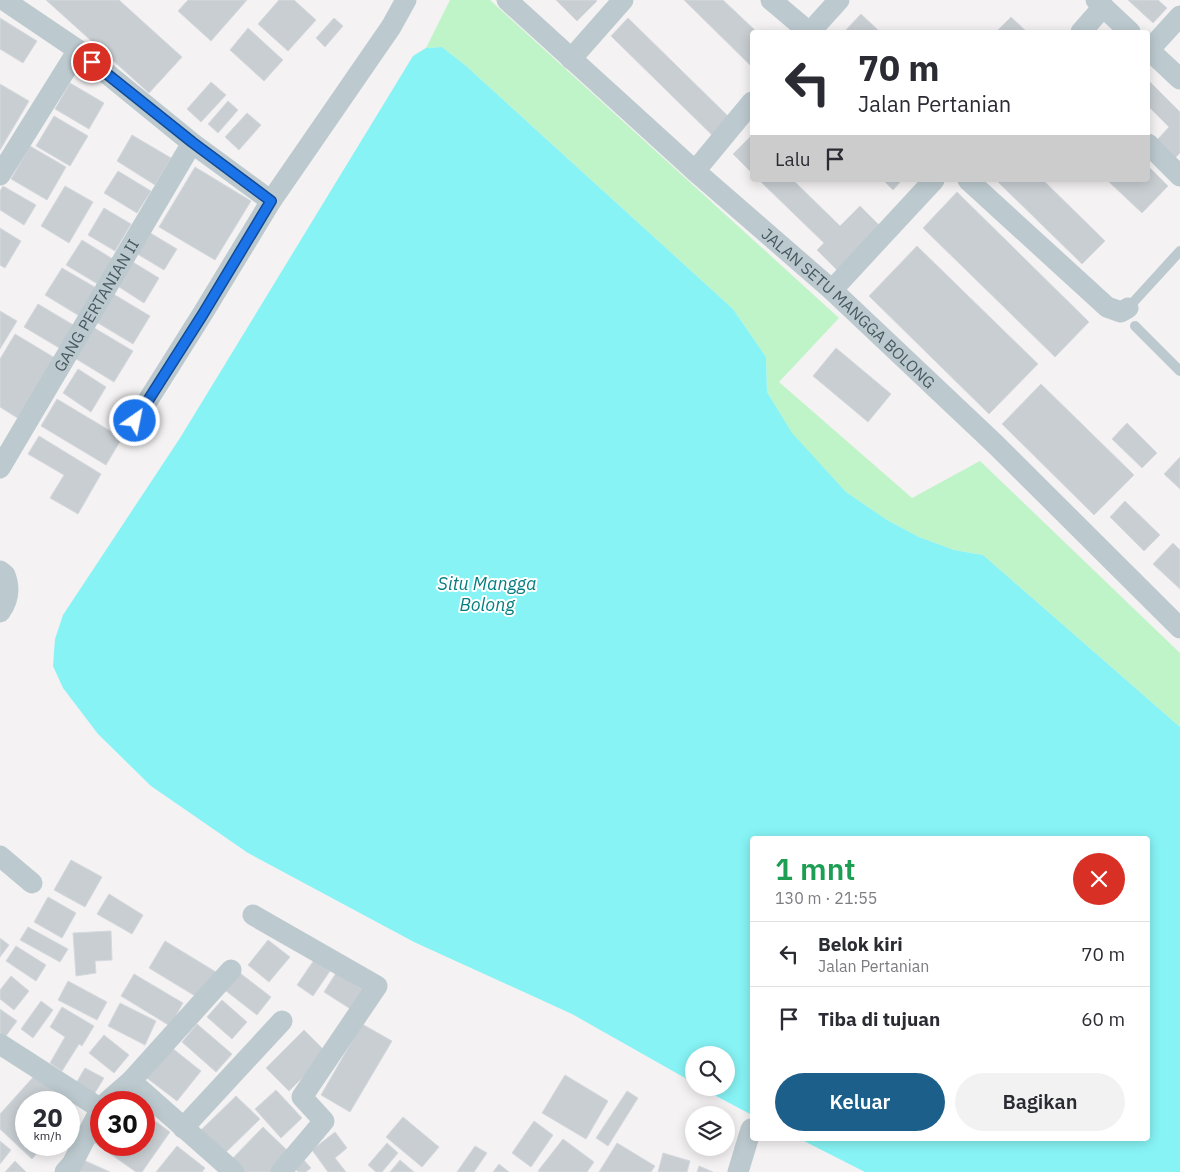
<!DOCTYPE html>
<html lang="id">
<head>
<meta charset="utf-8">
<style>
	:root { --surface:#fff; --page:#f2f2f3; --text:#2b2b33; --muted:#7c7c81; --line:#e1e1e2; --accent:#1c5f8b }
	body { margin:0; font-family:"IBM Plex Sans",sans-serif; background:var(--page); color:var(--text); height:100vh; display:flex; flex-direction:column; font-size:19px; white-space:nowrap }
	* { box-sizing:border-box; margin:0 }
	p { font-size:16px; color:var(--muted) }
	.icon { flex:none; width:28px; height:28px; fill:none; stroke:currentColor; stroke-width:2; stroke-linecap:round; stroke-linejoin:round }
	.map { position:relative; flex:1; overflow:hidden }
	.details { position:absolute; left:750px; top:836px; width:400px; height:305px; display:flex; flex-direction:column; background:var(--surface); border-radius:5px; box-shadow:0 2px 12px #0003 }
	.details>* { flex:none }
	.hud { position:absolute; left:750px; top:30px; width:400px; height:152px; border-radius:5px; box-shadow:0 2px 12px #0003; background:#fff; color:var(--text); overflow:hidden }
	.fabs { position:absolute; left:685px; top:1046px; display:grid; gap:10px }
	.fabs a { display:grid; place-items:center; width:50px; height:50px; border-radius:50%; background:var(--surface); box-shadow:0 2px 12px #0003; font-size:25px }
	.speed { position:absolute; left:15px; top:1091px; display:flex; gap:10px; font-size:25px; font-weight:700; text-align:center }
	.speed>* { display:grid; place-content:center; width:65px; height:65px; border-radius:50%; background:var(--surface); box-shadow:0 2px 12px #0003; line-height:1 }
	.speed small { font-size:12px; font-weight:400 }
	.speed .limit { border:8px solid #d22; background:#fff; color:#111 }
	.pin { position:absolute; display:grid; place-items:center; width:42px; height:42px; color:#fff; margin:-21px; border:2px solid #fff; border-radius:50%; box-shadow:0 1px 5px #0007 }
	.me { position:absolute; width:55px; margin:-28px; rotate:33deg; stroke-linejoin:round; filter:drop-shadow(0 0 4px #0008) }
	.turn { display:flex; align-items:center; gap:18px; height:105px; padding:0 25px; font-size:22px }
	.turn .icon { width:65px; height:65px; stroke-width:2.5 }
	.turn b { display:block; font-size:35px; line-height:42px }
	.then { display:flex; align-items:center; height:48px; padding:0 25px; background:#0003; gap:10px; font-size:19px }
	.round { display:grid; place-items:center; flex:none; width:52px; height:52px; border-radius:26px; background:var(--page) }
	.headline { display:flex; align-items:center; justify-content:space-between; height:85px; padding:0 25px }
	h1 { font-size:30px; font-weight:600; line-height:38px; color:#1e9e55 }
	.cta { display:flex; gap:10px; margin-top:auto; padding:10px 25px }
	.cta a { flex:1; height:58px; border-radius:30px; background:var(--accent); color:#fff; font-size:20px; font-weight:600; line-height:58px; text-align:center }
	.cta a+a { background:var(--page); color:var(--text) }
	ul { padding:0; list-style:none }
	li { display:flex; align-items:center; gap:15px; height:65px; padding:0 25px; border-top:1px solid var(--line) }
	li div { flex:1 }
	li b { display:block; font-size:19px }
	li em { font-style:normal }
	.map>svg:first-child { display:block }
	.green { fill:#bef4c8 }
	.water { fill:#87f3f5 }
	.building { fill:#c8ced2; stroke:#d5d9de }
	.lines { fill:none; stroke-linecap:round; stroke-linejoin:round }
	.lane { stroke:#bccacf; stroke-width:10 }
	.street { stroke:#bccacf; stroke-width:21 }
	.route-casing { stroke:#114b97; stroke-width:12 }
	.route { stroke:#1a73e8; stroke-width:9 }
	.labels { text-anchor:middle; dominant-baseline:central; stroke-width:4; stroke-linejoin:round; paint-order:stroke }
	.street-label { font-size:16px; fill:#475a61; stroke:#fff }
	.water-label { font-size:18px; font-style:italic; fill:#067e80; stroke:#fff }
</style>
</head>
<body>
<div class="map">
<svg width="1180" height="1172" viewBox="0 0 1180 1172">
	<rect width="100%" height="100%" fill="#f4f2f2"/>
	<!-- green -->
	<polygon class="green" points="450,0 490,0 839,318 779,382 912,498 980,461 1180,653 1180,727 983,555 954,550 919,537 887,520 846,492 792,434 767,392 766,357 733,309 465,65 442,47 426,48"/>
	<!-- water -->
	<polygon class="water" points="442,47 465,65 733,309 766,357 767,392 792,433 846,492 887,520 919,537 954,550 983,555 1180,727 1180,1172 865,1172 800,1139 1148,1139 1148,839 752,839 752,1115 701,1088 726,1088 726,1055 694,1055 694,1083 572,1014 414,942 248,853 151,786 98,734 63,688 53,666 55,639 63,615 180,438 413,56 426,48"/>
	<!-- building -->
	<g class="building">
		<polygon points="46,0 119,0 182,57 149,93"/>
		<polygon points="188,0 247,0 211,41 178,11"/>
		<polygon points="279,0 294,0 316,20 288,51 258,24"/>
		<polygon points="556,0 596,0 597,1 577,21"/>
		<polygon points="684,0 723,0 757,32 752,32 752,67"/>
		<polygon points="1128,0 1158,0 1167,8 1153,23"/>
		<polygon points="861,14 880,32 844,32"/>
		<polygon points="1011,17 1027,32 996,32"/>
		<polygon points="0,18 37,41 23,63 0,49"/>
		<polygon points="334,18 343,26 325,47 316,38"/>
		<polygon points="628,18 733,121 716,139 611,36"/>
		<polygon points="248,28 283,60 264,81 230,50"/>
		<polygon points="1148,80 1180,112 1180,153 1175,158 1157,140 1169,127 1148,106"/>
		<polygon points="211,82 226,95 201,122 187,109"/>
		<polygon points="70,83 104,103 89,129 55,109"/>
		<polygon points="0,84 29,101 0,150"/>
		<polygon points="228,101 238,110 218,133 208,124"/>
		<polygon points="247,113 261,125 239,150 225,137"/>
		<polygon points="54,116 88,136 70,166 36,146"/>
		<polygon points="132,135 171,158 155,185 117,161"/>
		<polygon points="750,137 752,140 752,173 733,154"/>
		<polygon points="30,146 66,167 47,200 11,179"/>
		<polygon points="1148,166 1168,186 1142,213 1107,180 1148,180"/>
		<polygon points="195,167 251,201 215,260 159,227"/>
		<polygon points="118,171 151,191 137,213 104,193"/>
		<polygon points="759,180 793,180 840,226 860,206 882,228 839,272 817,250 824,243"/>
		<polygon points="883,180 902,180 893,190"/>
		<polygon points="996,180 1043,180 1105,241 1082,264"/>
		<polygon points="3,186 36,205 24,225 0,210 0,191"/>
		<polygon points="65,186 93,202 69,243 41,226"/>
		<polygon points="957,192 1089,322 1055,357 923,228"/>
		<polygon points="104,208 131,224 115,251 88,235"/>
		<polygon points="0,228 21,241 5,268 0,265"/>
		<polygon points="147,231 177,249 164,270 134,252"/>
		<polygon points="82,240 116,261 101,286 66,265"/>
		<polygon points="917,246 1038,364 989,414 869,296"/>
		<polygon points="131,261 159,278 144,303 116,285"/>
		<polygon points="62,268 98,289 81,317 45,295"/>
		<polygon points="110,292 150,316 133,344 93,320"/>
		<polygon points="38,304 75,326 61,349 24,327"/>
		<polygon points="0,311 17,321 0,349"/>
		<polygon points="91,326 133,351 114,382 73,357"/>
		<polygon points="15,334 55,358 19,419 0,407 0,359"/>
		<polygon points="836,348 891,394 868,422 813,376"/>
		<polygon points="78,369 106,387 91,412 63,393"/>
		<polygon points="1041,384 1134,475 1094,515 1002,424"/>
		<polygon points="57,399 122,438 106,465 41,426"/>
		<polygon points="1127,423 1157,453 1142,468 1112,439"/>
		<polygon points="39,436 101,474 78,514 50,498 64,475 28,454"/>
		<polygon points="1180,457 1180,489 1164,474"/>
		<polygon points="1125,501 1160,535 1144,551 1110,517"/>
		<polygon points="1173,543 1180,550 1180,589 1153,564"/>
		<polygon points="71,860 102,877 85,907 54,890"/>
		<polygon points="109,894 143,915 132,934 97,914"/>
		<polygon points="48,897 76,913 62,938 34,922"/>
		<polygon points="28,927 68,949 60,962 20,940"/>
		<polygon points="111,931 112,960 95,961 96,973 76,976 73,933"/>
		<polygon points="0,938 9,945 0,957"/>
		<polygon points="268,940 290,957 269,982 248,965"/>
		<polygon points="165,941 216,972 200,999 149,968"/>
		<polygon points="16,946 46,965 36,981 6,961"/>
		<polygon points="314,960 330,971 313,996 297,985"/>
		<polygon points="240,973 271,997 257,1015 226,991"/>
		<polygon points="336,973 364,991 352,1010 324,992"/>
		<polygon points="134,974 183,1003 170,1026 121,996"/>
		<polygon points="11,976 29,991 14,1010 0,999 0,990"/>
		<polygon points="68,981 107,1002 97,1020 58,1000"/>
		<polygon points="222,1000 247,1022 232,1039 207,1017"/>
		<polygon points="41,1001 53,1010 33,1038 21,1029"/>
		<polygon points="120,1003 156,1021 145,1045 108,1026"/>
		<polygon points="62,1007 94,1026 82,1046 79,1044 62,1071 50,1063 65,1037 50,1027"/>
		<polygon points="0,1009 17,1021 3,1040 0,1038"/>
		<polygon points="197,1024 232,1054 216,1072 182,1042"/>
		<polygon points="362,1024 392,1041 350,1112 321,1095"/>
		<polygon points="304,1030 327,1053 289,1091 266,1068"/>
		<polygon points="104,1035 129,1055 114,1073 89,1053"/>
		<polygon points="167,1044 201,1071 177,1101 143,1075"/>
		<polygon points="85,1068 104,1078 93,1096 75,1085"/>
		<polygon points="36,1074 67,1102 26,1102 26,1145 44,1145 32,1159 0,1129 0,1114"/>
		<polygon points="565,1075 608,1101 586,1139 542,1113"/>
		<polygon points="276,1090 302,1118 281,1138 255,1109"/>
		<polygon points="627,1091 638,1098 608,1146 596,1138"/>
		<polygon points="236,1096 260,1119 221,1157 198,1133"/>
		<polygon points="69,1104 76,1111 69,1118"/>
		<polygon points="144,1113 170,1132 142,1172 136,1172 92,1141 101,1127 101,1145 144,1145"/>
		<polygon points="403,1117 439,1147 422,1167 386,1137"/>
		<polygon points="534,1121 553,1135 531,1167 512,1153"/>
		<polygon points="263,1127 292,1155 276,1172 243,1172 231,1160"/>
		<polygon points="335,1132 347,1148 335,1158 346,1172 328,1172 312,1150"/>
		<polygon points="563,1139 594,1162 587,1172 540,1172 538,1171"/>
		<polygon points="0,1141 11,1150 0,1164"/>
		<polygon points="387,1143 398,1153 382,1172 376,1172 368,1165"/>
		<polygon points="617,1143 655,1166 651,1172 599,1172"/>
		<polygon points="177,1146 205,1168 202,1172 156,1172"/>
		<polygon points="475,1146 487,1153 474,1172 457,1172"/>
		<polygon points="663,1153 690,1161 687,1172 658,1172"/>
		<polygon points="301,1157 311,1168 306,1172 298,1172 292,1166"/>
		<polygon points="79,1158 110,1172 72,1172"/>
		<polygon points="400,1160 414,1172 390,1172"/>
		<polygon points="15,1161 26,1172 5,1172"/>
		<polygon points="499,1164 509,1172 493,1172"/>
		<polygon points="699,1166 713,1172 697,1172"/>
	</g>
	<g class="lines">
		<!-- lane -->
		<g class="lane">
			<polyline points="1128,308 1180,251"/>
			<polyline points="1135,326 1180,371"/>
		</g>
		<!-- street -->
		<g class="street">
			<polyline points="4,0 78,50 192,143 271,201"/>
			<path id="s1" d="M507,0L695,171L832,290L995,444L1180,628"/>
			<polyline points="771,0 809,32"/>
			<polyline points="1096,0 1130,32"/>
			<polyline points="810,32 839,0"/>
			<polyline points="1081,32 1103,7"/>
			<polyline points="1148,49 1180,79"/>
			<polyline points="1149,50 1180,16"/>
			<polyline points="571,59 623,0"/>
			<polyline points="1148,144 1180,176"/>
			<polyline points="695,171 752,102"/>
			<polyline points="0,175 78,50"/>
			<polyline points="968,180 1107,307 1121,312 1128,308"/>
			<polyline points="832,290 934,180"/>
			<polyline points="135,421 203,313 271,201 391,27 406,0"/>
			<path id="s2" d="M0,468L192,143"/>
			<path d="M0,571L5,575C10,588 8,601 0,612"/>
			<polyline points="0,856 32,883"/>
			<polyline points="253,915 377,986 302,1097 324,1121 281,1172"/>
			<polyline points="0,1044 101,1109"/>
			<polyline points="131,1081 231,970"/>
			<polyline points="107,1102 131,1081 234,1172"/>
			<polyline points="183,1128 282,1021"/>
			<polyline points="65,1172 72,1164 101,1108"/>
			<polyline points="738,1172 751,1129"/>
		</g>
	</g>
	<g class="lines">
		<!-- route casing -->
		<g class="route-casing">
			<polyline id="route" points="92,62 192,142 271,201 203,314 135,421"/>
		</g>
		<!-- route -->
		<use href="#route" class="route"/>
	</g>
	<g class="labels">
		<!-- street labels -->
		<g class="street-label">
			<text stroke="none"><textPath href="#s2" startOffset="189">GANG PERTANIAN II</textPath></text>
			<text stroke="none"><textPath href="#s1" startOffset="460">JALAN SETU MANGGA BOLONG</textPath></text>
		</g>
		<!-- water labels -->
		<g class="water-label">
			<text x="487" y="583">Situ Mangga<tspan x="487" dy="21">Bolong</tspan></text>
		</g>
	</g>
</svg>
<div class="fabs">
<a><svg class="icon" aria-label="search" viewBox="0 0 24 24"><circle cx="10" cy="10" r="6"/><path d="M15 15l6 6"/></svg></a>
<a><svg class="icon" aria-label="layers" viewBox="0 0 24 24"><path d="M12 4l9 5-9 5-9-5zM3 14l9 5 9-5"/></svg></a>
</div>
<div class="speed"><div>20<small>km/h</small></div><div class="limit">30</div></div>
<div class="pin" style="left:92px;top:62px;background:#d93025"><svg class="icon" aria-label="arrive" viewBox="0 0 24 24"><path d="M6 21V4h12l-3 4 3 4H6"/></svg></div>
<svg class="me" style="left:135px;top:421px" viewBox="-20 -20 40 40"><circle r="17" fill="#1a73e8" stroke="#fff" stroke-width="3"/><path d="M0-11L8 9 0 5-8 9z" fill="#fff"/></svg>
<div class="hud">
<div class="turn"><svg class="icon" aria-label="left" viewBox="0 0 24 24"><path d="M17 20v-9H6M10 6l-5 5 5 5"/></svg><div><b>70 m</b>Jalan Pertanian</div></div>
<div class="then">Lalu<svg class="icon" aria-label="arrive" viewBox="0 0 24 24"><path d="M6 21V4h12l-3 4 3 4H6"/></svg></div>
</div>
<section class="details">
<div class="headline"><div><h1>1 mnt</h1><p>130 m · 21:55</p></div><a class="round" style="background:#d93025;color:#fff"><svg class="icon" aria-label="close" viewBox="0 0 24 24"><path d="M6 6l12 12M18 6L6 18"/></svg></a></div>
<ul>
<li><svg class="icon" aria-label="left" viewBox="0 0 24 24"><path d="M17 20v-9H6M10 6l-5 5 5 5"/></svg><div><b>Belok kiri</b><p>Jalan Pertanian</p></div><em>70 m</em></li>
<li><svg class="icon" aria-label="arrive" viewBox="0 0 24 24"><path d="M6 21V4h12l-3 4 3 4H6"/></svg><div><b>Tiba di tujuan</b></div><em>60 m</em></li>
</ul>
<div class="cta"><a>Keluar</a><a>Bagikan</a></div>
</section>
</div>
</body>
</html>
